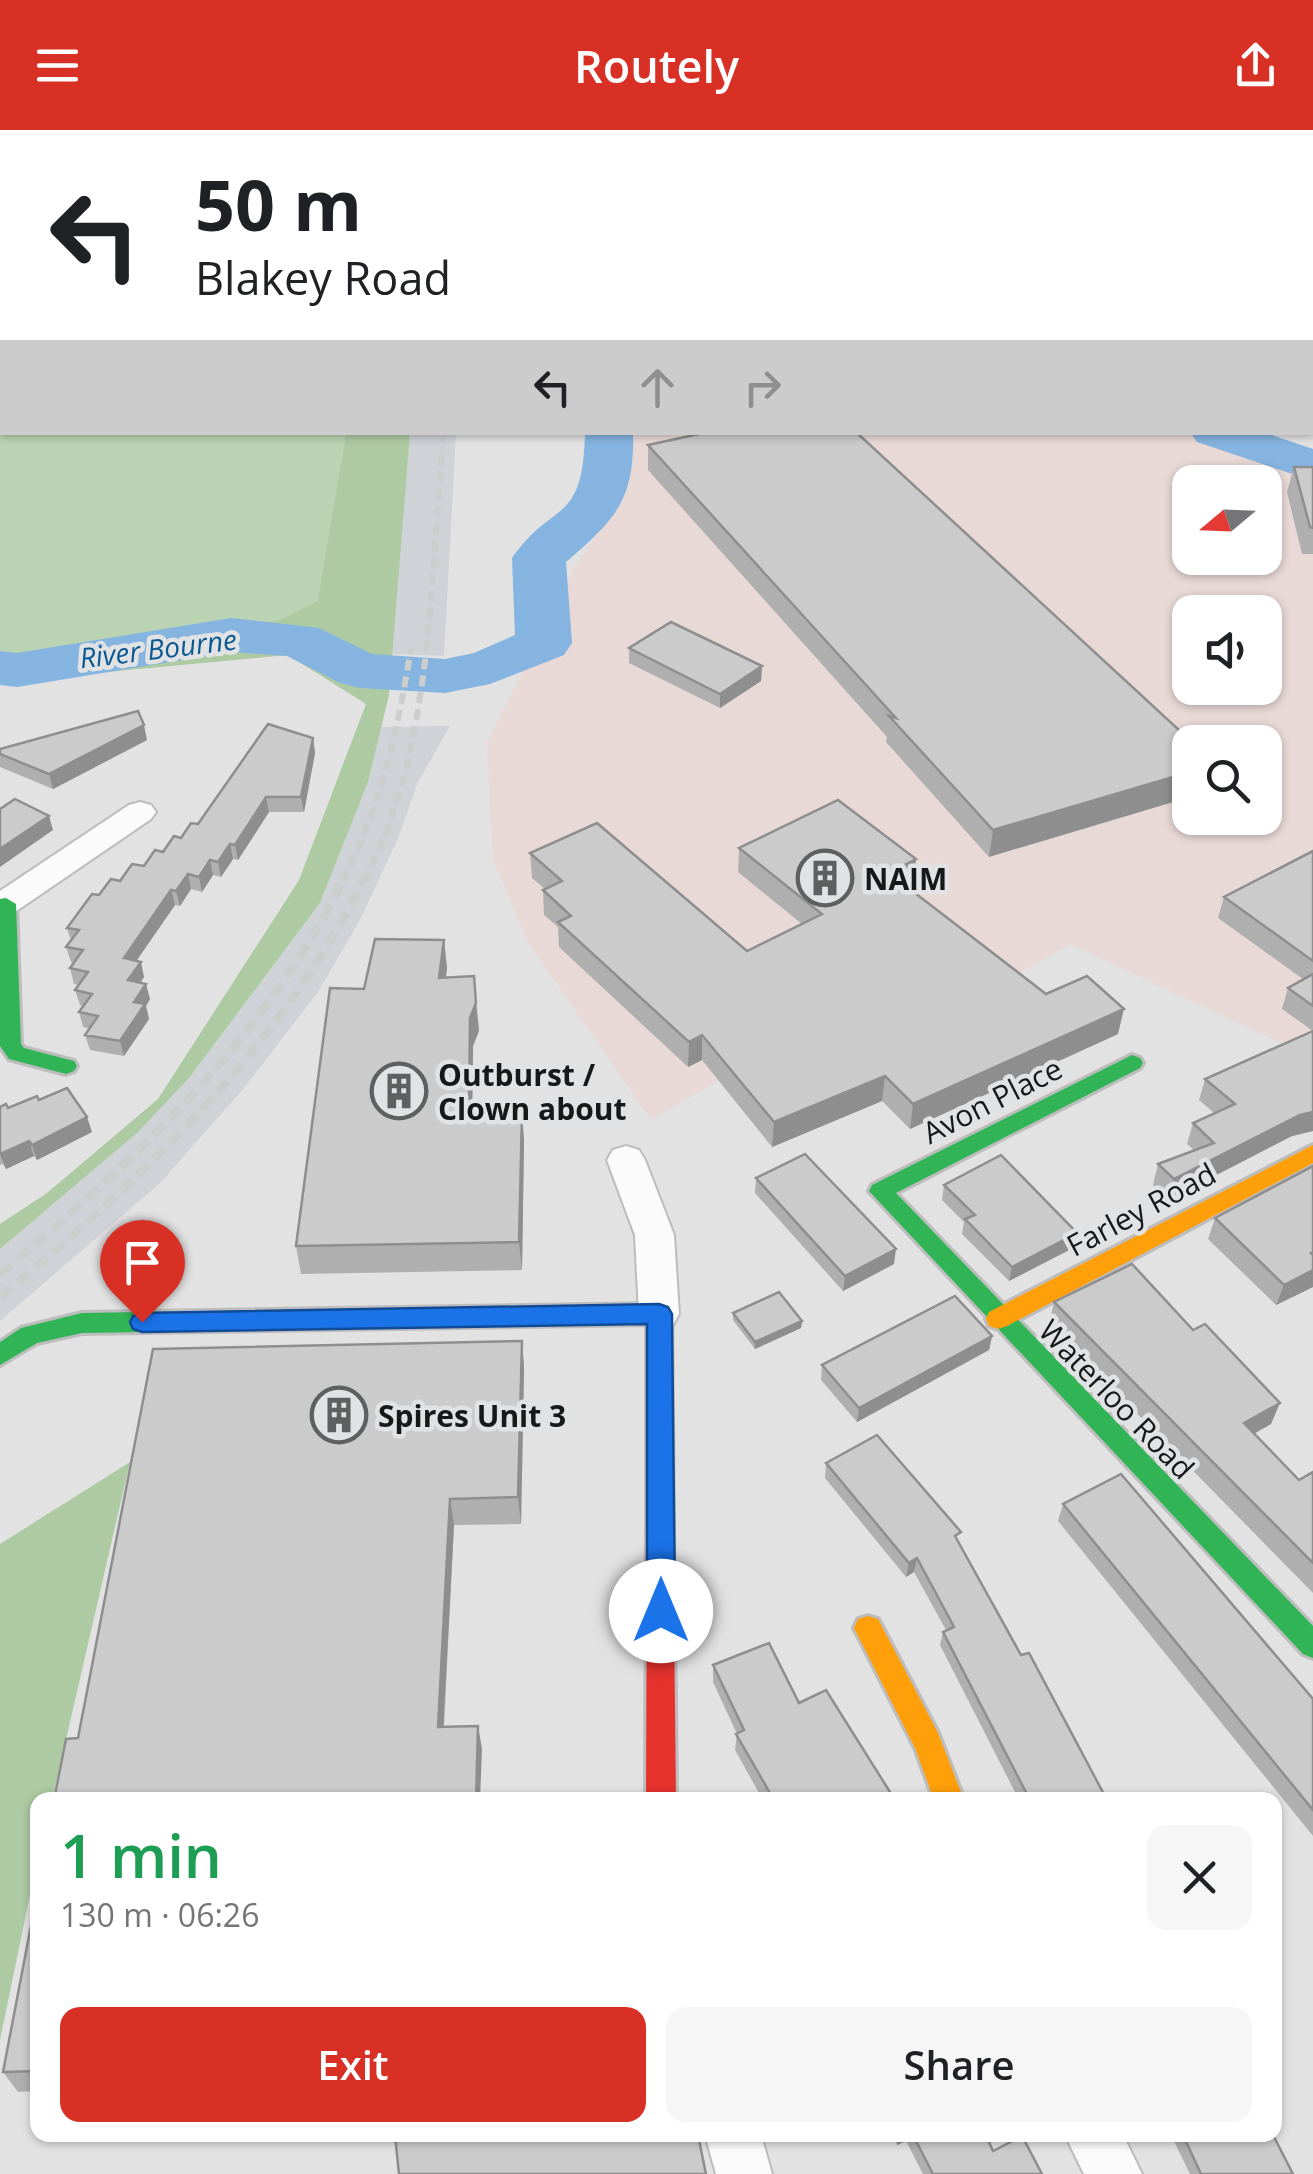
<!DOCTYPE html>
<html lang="en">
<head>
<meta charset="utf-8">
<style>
	:root { --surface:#fff; --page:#f6f6f6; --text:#202124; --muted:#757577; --accent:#d93025 }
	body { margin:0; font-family:"Open Sans",sans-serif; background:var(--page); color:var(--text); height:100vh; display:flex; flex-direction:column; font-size:38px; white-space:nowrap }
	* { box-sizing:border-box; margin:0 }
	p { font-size:32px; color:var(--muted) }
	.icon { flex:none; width:55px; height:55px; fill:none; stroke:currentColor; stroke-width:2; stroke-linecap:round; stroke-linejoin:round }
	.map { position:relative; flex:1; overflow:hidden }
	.drawer { position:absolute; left:30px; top:1662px; width:1252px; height:350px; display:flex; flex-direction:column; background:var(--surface); border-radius:20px; box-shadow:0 2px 8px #0004 }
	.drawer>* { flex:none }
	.top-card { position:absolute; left:0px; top:0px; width:1315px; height:305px; box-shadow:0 2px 8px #0004; background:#fff; color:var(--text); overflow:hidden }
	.needle { width:65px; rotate:251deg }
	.fabs { position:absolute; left:1172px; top:335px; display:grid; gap:20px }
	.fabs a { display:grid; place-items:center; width:110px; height:110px; border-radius:20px; background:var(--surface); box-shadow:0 2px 8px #0004; font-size:50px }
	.pin { position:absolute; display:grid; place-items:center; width:85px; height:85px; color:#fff; margin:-102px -42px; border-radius:50% 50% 50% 0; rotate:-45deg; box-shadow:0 0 10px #0007 }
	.pin .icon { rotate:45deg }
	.me { position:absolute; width:110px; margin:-55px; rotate:0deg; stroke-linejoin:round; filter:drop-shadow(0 0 8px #0008) }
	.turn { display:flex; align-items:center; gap:35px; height:210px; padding:0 30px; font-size:45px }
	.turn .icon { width:130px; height:130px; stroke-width:2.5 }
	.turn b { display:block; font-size:70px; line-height:85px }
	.lanes { display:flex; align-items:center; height:95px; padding:0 30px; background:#0003; justify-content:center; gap:50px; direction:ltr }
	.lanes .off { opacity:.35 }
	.round { display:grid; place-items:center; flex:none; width:105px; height:105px; border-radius:20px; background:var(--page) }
	.headline { display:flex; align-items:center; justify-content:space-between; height:170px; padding:0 30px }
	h1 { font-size:60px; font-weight:600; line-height:75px; color:#1e9e55 }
	.primary-button { display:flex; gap:20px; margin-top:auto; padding:20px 30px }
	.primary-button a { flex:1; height:115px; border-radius:20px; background:var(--accent); color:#fff; font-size:40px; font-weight:600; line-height:115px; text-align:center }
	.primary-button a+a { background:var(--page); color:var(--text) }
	header { display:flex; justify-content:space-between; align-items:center; height:130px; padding:0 30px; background:var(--accent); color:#fff; font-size:45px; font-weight:600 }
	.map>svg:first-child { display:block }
	.commercial { fill:#e8d9d6; fill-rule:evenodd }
	.built { fill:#cfd2d7 }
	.green { fill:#bad3b2 }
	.forest { fill:#adcaa3 }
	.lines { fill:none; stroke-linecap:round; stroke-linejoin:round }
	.river { fill:#85b4e0; fill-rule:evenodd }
	.street-casing { stroke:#bdbdbe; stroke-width:4 }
	.fast-casing { stroke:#bdbdbe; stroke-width:6 }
	.slow-casing { stroke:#bdbdbe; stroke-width:6 }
	.jam-casing { stroke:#bdbdbe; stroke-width:6 }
	.street { fill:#fbfbfb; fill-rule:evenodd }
	.fast { fill:#30b455; fill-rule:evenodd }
	.slow { fill:#ff9f0a; fill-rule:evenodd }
	.jam { fill:#e5322d; fill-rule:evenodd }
	.rail-far2 { stroke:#cccdcd; stroke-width:4; stroke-dasharray:9 4; stroke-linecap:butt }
	.rail-far1 { stroke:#cccdcd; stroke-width:6; stroke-dasharray:11 6; stroke-linecap:butt }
	.rail { stroke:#cccdcd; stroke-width:8; stroke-dasharray:15 8; stroke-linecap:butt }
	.wall { fill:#afafaf }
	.shaded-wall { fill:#8e8e8f }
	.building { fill:#cbcbcc; stroke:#8e8e8f; stroke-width:2.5 }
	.route { fill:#1a73e8; stroke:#114b97; stroke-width:2.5 }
	.labels { text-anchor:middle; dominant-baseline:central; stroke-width:9; stroke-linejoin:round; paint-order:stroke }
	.far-water-label { font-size:28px; font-style:italic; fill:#0c5992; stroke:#e1e2e4 }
	.poi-label { font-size:30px; font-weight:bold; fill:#171818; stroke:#e1e2e4; text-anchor:start }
	.street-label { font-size:30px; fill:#171818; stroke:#e1e2e4 }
</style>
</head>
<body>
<header><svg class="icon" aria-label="menu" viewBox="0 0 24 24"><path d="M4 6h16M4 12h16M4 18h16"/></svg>Routely<svg class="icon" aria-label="share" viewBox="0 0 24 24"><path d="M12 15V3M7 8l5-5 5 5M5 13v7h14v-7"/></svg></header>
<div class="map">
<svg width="1313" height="2044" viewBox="0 0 1313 2044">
	<rect width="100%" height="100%" fill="#e2e2e3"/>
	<!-- commercial -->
	<path class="commercial" d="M629,303H1189L1313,340V928L1070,814L857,938L800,902L651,990L527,811L493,729L487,614L573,440L627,359ZM1190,352H1265V428H1190ZM1190,482H1265V558H1190ZM1190,612H1265V688H1190Z"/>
	<!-- built -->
	<g class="built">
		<polygon points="410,303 456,303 444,526 391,524"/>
		<polygon points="450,596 418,652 399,706 361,788 318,862 244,958 160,1053 0,1191 0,1119 137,1003 189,948 320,773 368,652 381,597"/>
	</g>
	<!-- green -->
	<polygon class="green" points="0,0 95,2 2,2 2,302 346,303 319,471 279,490 57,524 0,525"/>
	<!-- forest -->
	<g class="forest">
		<polygon points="346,303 410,303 389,565 368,652 320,773 189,948 137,1003 0,1119 0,1094 47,1063 158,969 299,750 366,574 288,525 0,552 0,525 57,524 279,490 318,471"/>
		<polygon points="130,1332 52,1670 38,1670 37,1731 0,1910 0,1414"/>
	</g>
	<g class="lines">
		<!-- river -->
		<g class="river">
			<path d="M585,302H633C635,370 615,390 566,432L572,513L564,525L490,554L445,563L360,558L340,553L287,526L231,522L17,557L0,555V521L17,523L231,488L319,498L372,524L445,529L474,523L515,505L512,428C554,368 583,397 585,302Z"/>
			<polygon points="1190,302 1263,302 1313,319 1313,351 1197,312"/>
		</g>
		<!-- street casing -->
		<g class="street-casing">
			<g id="street">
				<polygon points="140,672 151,675 156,682 151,689 12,784 0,787 0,761 129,675"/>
				<polygon points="626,1016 639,1020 645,1030 674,1105 679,1184 673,1195 659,1200 645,1195 639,1184 635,1105 607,1030 613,1020"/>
				<polygon points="705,2005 761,2005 772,2044 716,2044"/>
				<polygon points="1065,2005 1123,2005 1142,2044 1084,2044"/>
			</g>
		</g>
		<!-- fast casing -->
		<g class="fast-casing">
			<g id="fast">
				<polygon points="6,768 16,774 21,914 24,918 74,931 77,936 74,941 66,944 9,929 0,916 0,769"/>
				<polygon points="1132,925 1140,928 1143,933 1140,938 896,1063 1313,1496 1313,1528 1303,1524 869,1061 872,1055"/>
				<polygon points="659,1174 668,1177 671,1184 673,1398 669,1406 660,1410 651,1406 647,1398 647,1194 82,1203 37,1213 0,1235 0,1212 21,1198 82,1183"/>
			</g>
		</g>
		<!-- slow casing -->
		<g class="slow-casing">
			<g id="slow">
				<polygon points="1313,1015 1313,1033 1007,1196 998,1199 989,1196 986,1189 989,1182"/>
				<polygon points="868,1486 878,1489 938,1603 964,1670 934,1670 915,1618 854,1498 858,1489"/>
			</g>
		</g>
		<!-- jam casing -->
		<g class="jam-casing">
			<polygon id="jam" points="660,1386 669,1390 673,1398 676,1670 646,1670 647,1398 651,1390"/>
		</g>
		<!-- street -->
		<use href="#street" class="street"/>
		<!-- fast -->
		<use href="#fast" class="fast"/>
		<!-- slow -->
		<use href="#slow" class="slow"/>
		<!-- jam -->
		<use href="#jam" class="jam"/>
		<!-- rail-far2 -->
		<polyline class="rail-far2" points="442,325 444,302"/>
		<!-- rail-far1 -->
		<g class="rail-far1">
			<path d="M343,751C382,672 397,604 411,518"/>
			<path d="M364,751C432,620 429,467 442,323"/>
		</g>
		<!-- rail -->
		<g class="rail">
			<path d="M0,1144C135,1031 265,909 344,748"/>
			<path d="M0,1167C148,1044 277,921 365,748"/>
		</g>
	</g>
	<!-- wall -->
	<g class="wall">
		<polygon points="887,0 1264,0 1262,2 887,2"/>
		<polygon points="648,315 1192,612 989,727 886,612 887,607 648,340"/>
		<polygon points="1294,337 1313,337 1313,424 1302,424 1287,362"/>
		<polygon points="629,518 762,536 761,551 720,578 629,533"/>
		<polygon points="313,608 315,623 304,682 269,682 238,730 233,729 221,747 213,745 202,762 191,759 180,776 175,775 136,831 144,847 141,852 150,869 146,876 149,889 124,926 90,920 85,905 90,899 83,897 79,882 83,876 80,875 75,860 79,855 74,854 70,838 74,833 71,832 66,817 71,811 67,798 99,765 144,736"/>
		<polygon points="147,610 53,659 0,637 0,619"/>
		<polygon points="739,718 916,729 913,754 907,757 1046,864 1118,904 910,999 882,971 772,1017 702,930 688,937 559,817 558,797 544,785 543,760 545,759 532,748 530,723 747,821 802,794 738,742"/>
		<polygon points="1313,721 1313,1001 1292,1006 1168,1070 1153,1055 1158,1034 1194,1020 1187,1014 1193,993 1214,983 1199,970 1205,949 1313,901 1282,879 1288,858 1303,849 1218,788 1224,767"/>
		<polygon points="444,810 447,838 446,847 474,846 479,901 473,916 472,979 524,1010 522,1140 301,1144 296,1116 364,859"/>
		<polygon points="39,970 92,1002 37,1030 34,1026 6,1039 3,1034 0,1035 0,977 8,978"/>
		<polygon points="1313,1036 1313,1157 1276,1175 1208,1109 1215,1088"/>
		<polygon points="756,1048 894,1134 843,1161 755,1063"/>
		<polygon points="944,1055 1073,1118 1009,1151 962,1104 964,1092 942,1070"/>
		<polygon points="1054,1172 1271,1294 1254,1303 1299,1350 1313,1342 1313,1463 1049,1194"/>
		<polygon points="733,1183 802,1191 801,1198 755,1219 733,1190"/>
		<polygon points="992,1206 989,1220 857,1292 821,1250 822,1235"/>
		<polygon points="522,1211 524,1238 521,1394 454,1395 444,1597 478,1596 482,1620 78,1608"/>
		<polygon points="826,1333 959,1412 1021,1525 1107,1670 1019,1670 940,1515 943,1502 946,1500 914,1442 906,1447 825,1348"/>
		<polygon points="1063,1374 1313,1569 1313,1706 1058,1391"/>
		<polygon points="713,1535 799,1573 895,1670 763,1670 735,1620 737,1604 713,1552"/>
		<polygon points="38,1759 38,1961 18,1962 3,1942"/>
		<polygon points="893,2005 986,2005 993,2021 1042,2044 923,2044 906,2011 897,2015"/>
		<polygon points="1171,2005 1273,2005 1293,2044 1190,2044"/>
	</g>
	<!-- shaded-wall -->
	<g class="shaded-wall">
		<polygon points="802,0 824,0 821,2 799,2"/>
		<polygon points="762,536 761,551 720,578 720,564"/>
		<polygon points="144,595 147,610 53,659 49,644"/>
		<polygon points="313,608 315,623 304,682 301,667"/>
		<polygon points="1190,642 1190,667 989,727 993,700"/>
		<polygon points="266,667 269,682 238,730 235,715"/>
		<polygon points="49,686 53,700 0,737 0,719"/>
		<polygon points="230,714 233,729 221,747 218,732"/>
		<polygon points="916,729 913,754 886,768 889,743"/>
		<polygon points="210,730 213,745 202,762 199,747"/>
		<polygon points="188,744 191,759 180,776 176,761"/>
		<polygon points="171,760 175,775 128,843 124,828"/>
		<polygon points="444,810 447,838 442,876 439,848"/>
		<polygon points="141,832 144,847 132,865 128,850"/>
		<polygon points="146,854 150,869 146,876 149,889 124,926 120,911 134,872"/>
		<polygon points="476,873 479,901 473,916 472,1007 469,979 470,888"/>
		<polygon points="1124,879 1118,904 910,999 913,974"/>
		<polygon points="702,905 702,930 688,937 689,912"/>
		<polygon points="885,946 882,971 772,1017 774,992"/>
		<polygon points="1313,982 1313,1001 1292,1006 1168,1070 1174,1049 1300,985"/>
		<polygon points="522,983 524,1010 522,1140 519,1112"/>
		<polygon points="87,987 92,1002 37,1030 32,1015"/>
		<polygon points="29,1011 34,1026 6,1039 0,1024"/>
		<polygon points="1077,1103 1073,1118 1009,1151 1012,1137"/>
		<polygon points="896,1119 894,1134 843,1161 845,1146"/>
		<polygon points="1313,1140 1313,1157 1276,1175 1284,1155"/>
		<polygon points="802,1191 801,1198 755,1219 755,1212"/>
		<polygon points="992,1206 989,1220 857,1292 859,1278"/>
		<polygon points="522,1211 524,1238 521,1394 518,1367"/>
		<polygon points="1280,1273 1271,1294 1236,1314 1244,1293"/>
		<polygon points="450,1369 454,1395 442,1622 438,1597"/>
		<polygon points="917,1428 914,1442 906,1447 909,1433"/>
		<polygon points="478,1596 482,1620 480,1670 476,1670"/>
		<polygon points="900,2005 908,2005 906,2011 897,2015"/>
	</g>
	<!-- building -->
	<g class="building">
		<polygon points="569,0 802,0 799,2 566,2"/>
		<polygon points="942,0 1254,0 1252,2 956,2"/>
		<rect x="1312" y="39" width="1" height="188"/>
		<polygon points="708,302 856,302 1192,612 1190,612 1190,642 993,700 889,586 896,588 648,315"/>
		<polygon points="1294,337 1313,337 1313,398 1310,397"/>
		<polygon points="671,492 762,536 720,564 629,518"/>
		<polygon points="138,581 144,595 49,644 0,624 0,619"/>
		<polygon points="268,594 313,608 301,667 266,667 235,715 230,714 218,732 210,730 199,747 188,744 176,761 171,760 124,828 141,832 128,850 146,854 134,872 145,874 120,911 85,905 98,886 79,882 92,864 75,860 88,842 70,838 83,820 66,817 79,800 67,798 92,764 99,765 111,749 120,751 132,734 144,736 155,720 163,722 174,706 181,708 191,693 198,694"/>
		<polygon points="15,669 49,686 0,719 0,679"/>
		<polygon points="838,670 916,729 889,743 1046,864 1087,846 1124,879 913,974 885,946 774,992 702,905 689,912 558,792 571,786 543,760 562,751 530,723 597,693 747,821 822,784 739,718"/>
		<polygon points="1313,721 1313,831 1224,767"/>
		<polygon points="375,809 444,810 439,848 474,846 476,873 470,888 469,979 522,983 519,1112 296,1116 330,858 364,859"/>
		<polygon points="1313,844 1313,876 1288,858"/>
		<polygon points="1313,901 1313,982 1300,985 1174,1049 1158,1034 1214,1013 1193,993 1235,974 1205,949"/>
		<polygon points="67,958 87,987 32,1015 29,1011 0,1024 0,977 6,974 8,978 37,966 39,970"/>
		<polygon points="805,1024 896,1119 845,1146 756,1048"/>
		<polygon points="1001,1025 1077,1103 1012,1137 965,1089 975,1085 944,1055"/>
		<polygon points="1313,1036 1313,1122 1311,1123 1313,1125 1313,1140 1284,1155 1215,1088"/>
		<polygon points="1132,1134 1193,1200 1205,1194 1280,1273 1244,1293 1299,1350 1313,1342 1313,1433 1054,1172"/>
		<polygon points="779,1162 802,1191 755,1212 733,1183"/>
		<polygon points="955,1166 992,1206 859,1278 822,1235"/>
		<polygon points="522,1211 518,1367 450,1369 438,1597 478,1596 476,1670 54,1670 66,1609 78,1608 153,1219"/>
		<polygon points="877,1305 961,1402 955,1406 1021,1525 1029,1523 1107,1670 1030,1670 943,1502 954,1497 917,1428 909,1433 826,1333"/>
		<polygon points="1121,1344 1313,1569 1313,1680 1063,1374"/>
		<polygon points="769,1513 799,1573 826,1560 895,1670 774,1670 736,1604 744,1600 713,1535"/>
		<polygon points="38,1759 38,1941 3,1942"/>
		<polygon points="399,2005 698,2005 706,2044 399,2044 395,2006"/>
		<polygon points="913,2005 986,2005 993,2021 1022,2006 1042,2044 933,2044"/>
		<polygon points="1183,2005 1273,2005 1293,2044 1201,2044"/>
	</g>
	<!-- route -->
	<polygon class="route" points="659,1174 668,1177 672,1184 675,1481 671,1490 661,1494 651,1490 647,1481 647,1194 142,1202 133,1199 130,1192 133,1186 142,1183"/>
	<!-- icons -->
	<defs>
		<g id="building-ring" transform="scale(2.875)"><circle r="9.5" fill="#e1e2e4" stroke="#5e5f5f" stroke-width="1.5"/><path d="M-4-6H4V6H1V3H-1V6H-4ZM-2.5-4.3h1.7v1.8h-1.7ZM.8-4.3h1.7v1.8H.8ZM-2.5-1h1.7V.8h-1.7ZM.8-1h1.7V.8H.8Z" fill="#5e5f5f"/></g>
	</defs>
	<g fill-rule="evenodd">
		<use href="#building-ring" x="825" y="748"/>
		<use href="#building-ring" x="399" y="961"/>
		<use href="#building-ring" x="339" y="1285"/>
	</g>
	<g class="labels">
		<!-- far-water labels -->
		<g class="far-water-label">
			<text transform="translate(158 518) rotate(-7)">River Bourne</text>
		</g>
		<!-- poi labels -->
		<g class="poi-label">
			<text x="864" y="748">NAIM</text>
			<text x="438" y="944">Outburst /<tspan x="438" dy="34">Clown about</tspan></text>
			<text x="378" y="1285">Spires Unit 3</text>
		</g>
		<!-- street labels -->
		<g class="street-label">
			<text transform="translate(992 970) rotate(-27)">Avon Place</text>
			<text transform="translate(1141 1079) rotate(-28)">Farley Road</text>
			<text transform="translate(1117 1269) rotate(46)">Waterloo Road</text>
		</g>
	</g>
</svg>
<div class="fabs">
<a><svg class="needle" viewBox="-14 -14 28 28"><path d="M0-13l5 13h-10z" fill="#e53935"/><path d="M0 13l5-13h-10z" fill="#757577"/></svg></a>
<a><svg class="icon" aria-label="sound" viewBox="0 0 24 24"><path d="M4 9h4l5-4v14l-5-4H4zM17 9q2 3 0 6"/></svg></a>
<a><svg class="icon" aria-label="search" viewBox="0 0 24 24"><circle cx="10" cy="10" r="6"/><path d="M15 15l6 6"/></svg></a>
</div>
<div class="pin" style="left:142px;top:1192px;background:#d93025"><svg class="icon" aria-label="arrive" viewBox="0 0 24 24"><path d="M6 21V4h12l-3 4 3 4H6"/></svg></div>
<svg class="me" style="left:661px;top:1481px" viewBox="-20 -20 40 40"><circle r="19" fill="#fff"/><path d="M0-13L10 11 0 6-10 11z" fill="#1a73e8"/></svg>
<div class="top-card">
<div class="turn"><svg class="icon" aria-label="left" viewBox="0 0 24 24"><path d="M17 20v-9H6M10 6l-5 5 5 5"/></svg><div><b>50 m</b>Blakey Road</div></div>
<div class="lanes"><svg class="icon" aria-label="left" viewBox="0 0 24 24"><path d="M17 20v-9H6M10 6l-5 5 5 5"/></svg><svg class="icon off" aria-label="ahead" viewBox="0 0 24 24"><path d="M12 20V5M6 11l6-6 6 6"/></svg><svg class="icon off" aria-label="right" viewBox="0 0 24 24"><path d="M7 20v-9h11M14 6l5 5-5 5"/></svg></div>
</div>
<section class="drawer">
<div class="headline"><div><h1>1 min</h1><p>130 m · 06:26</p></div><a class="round"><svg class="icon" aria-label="close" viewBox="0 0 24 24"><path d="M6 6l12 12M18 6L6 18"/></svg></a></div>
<div class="primary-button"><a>Exit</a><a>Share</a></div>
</section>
</div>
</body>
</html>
